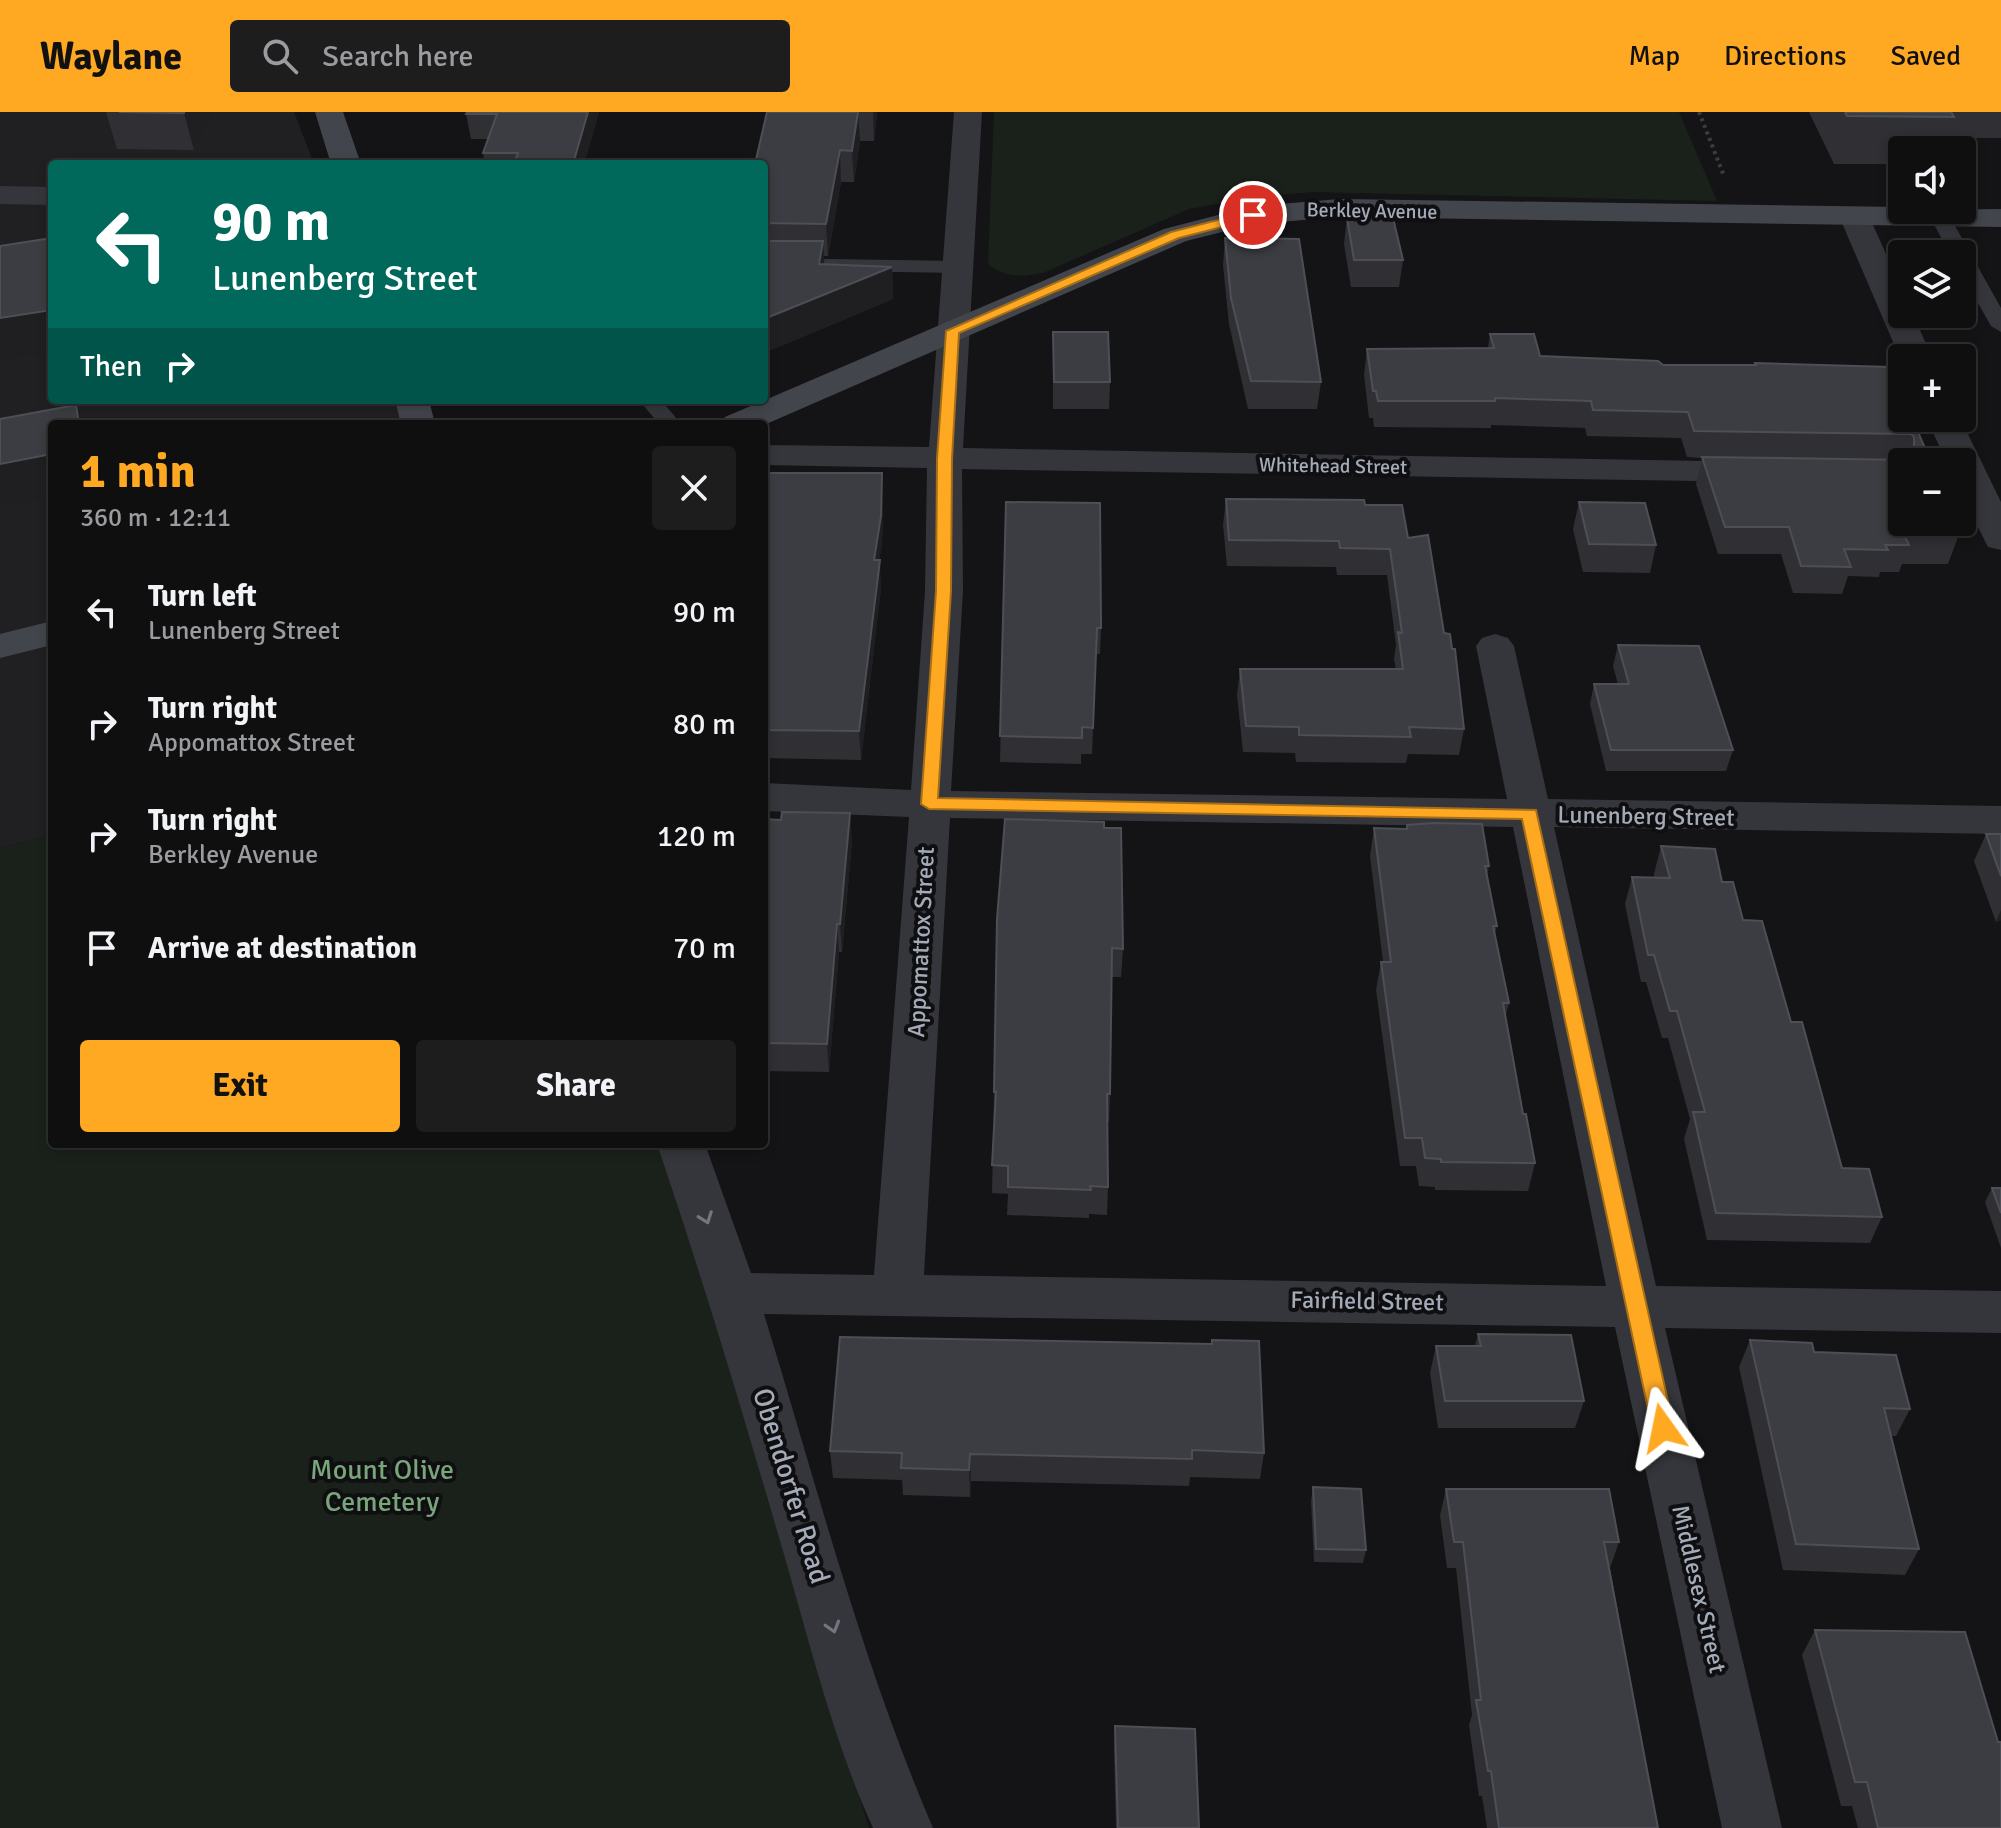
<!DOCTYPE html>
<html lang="en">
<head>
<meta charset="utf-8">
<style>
	:root { --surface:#0f0f10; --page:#1d1d1e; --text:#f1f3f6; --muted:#9b9c9f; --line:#2f2f30; --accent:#ffa923 }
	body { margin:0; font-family:Signika,sans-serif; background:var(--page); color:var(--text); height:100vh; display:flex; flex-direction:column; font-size:30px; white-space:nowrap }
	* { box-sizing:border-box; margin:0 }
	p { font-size:26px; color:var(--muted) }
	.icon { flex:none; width:44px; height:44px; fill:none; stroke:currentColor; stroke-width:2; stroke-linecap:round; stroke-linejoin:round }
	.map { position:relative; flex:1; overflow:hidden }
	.details { position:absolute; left:48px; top:308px; width:720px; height:728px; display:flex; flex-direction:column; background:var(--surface); border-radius:8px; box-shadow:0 4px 12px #0003,0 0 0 2px var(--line) }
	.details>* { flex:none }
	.top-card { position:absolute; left:48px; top:48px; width:720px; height:244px; border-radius:8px; box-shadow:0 4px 12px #0003,0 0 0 2px var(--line); background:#00695c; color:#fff; overflow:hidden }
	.controls { position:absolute; left:1888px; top:24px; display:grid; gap:16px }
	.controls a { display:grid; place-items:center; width:88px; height:88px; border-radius:8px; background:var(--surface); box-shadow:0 4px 12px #0003,0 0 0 2px var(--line); font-size:40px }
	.pin { position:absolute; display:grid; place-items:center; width:68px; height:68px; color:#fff; margin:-34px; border:4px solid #fff; border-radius:50%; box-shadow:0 2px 8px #0007 }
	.me { position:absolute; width:88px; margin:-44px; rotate:348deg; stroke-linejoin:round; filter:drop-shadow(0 0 6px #0008) }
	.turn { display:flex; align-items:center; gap:28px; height:168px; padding:0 32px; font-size:36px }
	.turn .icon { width:104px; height:104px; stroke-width:2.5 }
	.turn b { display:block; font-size:56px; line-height:68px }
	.then { display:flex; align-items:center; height:76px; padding:0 32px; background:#0003; gap:16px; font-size:30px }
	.round { display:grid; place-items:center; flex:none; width:84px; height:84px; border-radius:8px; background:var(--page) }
	.headline { display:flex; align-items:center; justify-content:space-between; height:136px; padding:0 32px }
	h1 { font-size:48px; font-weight:800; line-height:60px; color:var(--accent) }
	.cta { display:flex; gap:16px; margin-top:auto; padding:16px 32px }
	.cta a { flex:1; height:92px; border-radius:8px; background:var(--accent); color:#111; font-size:32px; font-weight:800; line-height:92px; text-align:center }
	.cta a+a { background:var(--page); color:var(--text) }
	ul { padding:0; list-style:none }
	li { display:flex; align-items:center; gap:24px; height:112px; padding:0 32px }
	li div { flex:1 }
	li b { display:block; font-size:30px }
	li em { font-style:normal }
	header { display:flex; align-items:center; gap:48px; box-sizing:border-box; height:112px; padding:0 40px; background:var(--accent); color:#111 }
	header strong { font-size:38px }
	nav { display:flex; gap:44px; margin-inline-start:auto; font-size:28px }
	.search { width:560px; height:72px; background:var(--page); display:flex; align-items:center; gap:20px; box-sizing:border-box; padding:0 28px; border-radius:8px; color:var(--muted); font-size:30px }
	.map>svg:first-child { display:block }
	.built { fill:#202023 }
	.green { fill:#1a211a }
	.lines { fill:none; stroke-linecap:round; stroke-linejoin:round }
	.path { stroke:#3b3d43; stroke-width:4; stroke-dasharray:3 4; stroke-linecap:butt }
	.lane { fill:#35363c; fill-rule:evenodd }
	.street { fill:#35363c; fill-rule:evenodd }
	.secondary { fill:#42454c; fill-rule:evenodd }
	.wall { fill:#303034 }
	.shaded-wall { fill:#1f1f22 }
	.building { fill:#3c3d42; stroke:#4c4f55; stroke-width:2 }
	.oneway { stroke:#727680 }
	.route { fill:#ffa923; stroke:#a66e17; stroke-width:2 }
	.labels { text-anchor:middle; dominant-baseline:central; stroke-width:8; stroke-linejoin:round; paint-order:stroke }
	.far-street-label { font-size:20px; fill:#a4abb8; stroke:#0f0f11 }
	.street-label { font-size:24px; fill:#a4abb8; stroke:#0f0f11 }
	.near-park-label { font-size:28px; fill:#79a57a; stroke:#0f0f11 }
	.near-street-label { font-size:28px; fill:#a4abb8; stroke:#0f0f11 }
</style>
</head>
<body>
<header>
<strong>Waylane</strong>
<div class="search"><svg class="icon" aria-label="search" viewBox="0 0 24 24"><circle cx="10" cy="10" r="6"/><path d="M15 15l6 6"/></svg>Search here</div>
<nav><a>Map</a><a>Directions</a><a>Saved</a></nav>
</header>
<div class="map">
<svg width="2001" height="1716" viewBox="0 0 2001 1716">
	<rect width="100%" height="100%" fill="#141416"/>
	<!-- built -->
	<polygon class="built" points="0,0 294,0 314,52 52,52 52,288 407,288 417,312 52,312 52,722 0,736"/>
	<!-- green -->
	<g class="green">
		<path d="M994,0H1679L1717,89L1314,80L1262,84L1189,97L1043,161C1022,165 1005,166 988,152Z"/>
		<polygon points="52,722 52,1032 661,1032 869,1716 0,1716 0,736"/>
	</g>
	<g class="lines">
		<!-- path -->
		<polyline class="path" points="1699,0 1724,64"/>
		<!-- lane -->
		<g class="lane">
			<polygon points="1940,99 1950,105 2001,196 2001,220 1991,214 1962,163 1962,142 1950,142 1930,105"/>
			<polygon points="764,146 960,149 970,155 960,161 764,158"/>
			<polygon points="639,288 661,288 681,312 659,312"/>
		</g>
		<!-- street -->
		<g class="street">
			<path d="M954,0H982L963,336L1760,350L1772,353L1777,360L1772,367L1760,370L962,357L963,479L951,679L1507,687L1476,534L1482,526L1495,522L1508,526L1514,534L1548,687L2001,694V722L1554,715L1656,1174L2001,1179V1221L1665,1216L1782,1716H1722L1615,1215L764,1202C817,1374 862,1551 933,1716H873C833,1628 810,1532 783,1439C743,1302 703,1167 657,1032H705L751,1161L874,1163L909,705L764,699V671L911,678L925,479L927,356L764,353V333L929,335ZM950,706L1513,715L1606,1174L924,1163Z"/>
			<polygon points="0,74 52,75 52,93 0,92"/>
			<polygon points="1854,95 1865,98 1869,104 1902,178 1902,202 1913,202 1932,246 1902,246 1902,250 1900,246 1839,104 1843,98"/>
			<polygon points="1926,306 1960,306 2001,390 2001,438 1988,435 1962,383 1962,350 1947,350"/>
		</g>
		<!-- secondary -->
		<g class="secondary">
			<polygon points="315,0 343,0 361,52 331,52"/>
			<polygon points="1340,87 1902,95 1902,98 2001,97 2001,115 1340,105 1254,112 1186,129 764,313 720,312 725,305 1164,117 1253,94"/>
			<polygon points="395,288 429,288 435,312 401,312"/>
			<polygon points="52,509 52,533 0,546 0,522"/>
		</g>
	</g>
	<!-- wall -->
	<g class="wall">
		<polygon points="106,0 215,0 194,38 117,37"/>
		<polygon points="599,0 584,52 485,52 483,41 488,27 471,27 466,2"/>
		<polygon points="767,0 877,0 874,29 860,29 854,70 841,70 828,144 824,144 824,152 892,155 893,187 764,241 764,52"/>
		<polygon points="1809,0 2001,0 2001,26 1948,26 1944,38 1902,38 1902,52 1834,52"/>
		<polygon points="1347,106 1403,148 1399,175 1351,175 1344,132"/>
		<polygon points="1225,126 1321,270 1317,297 1248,297 1229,212 1223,153"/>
		<polygon points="1053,220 1110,270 1109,297 1053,297"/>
		<polygon points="1490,222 1540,244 1663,253 1754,253 1755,251 1912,306 1957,410 1954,418 1958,425 1948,452 1902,452 1899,460 1880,460 1879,465 1848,464 1842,482 1793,481 1781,442 1718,442 1696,372 1702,346 1687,345 1681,326 1587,324 1585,316 1491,313 1491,316 1374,315 1373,306 1369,306 1364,263 1367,237 1488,236"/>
		<polygon points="1226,387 1365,393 1408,426 1444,521 1464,617 1459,643 1408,642 1406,651 1296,650 1295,641 1243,640 1237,583 1240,557 1396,557 1394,547 1396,533 1387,463 1337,463 1336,455 1227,454 1223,413"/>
		<polygon points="883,389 882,432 879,448 881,476 861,648 764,646 764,398"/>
		<polygon points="1006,390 1101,516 1100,542 1096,542 1092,642 1081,642 1081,652 1000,650"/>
		<polygon points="1579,390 1656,433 1650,461 1583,460 1573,417"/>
		<polygon points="1618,533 1733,638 1726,659 1606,659 1590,592 1594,572 1618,572 1613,554"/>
		<polygon points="764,707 852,729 842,840 839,840 829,960 764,959"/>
		<polygon points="1407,713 1489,754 1487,764 1497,814 1495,822 1509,891 1505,906 1523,1002 1535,1051 1528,1079 1435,1078 1435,1075 1419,1074 1416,1054 1400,1054 1376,878 1381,850 1383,850 1370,744 1374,716 1406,717"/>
		<polygon points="1104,716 1123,837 1121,865 1112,865 1110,982 1109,1010 1108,1010 1108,1075 1107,1103 1089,1102 1089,1106 1007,1103 1008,1082 992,1081 994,980"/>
		<polygon points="1986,722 2001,722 2001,808 1996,810 1974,749"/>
		<polygon points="1661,734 1722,770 1743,808 1791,910 1842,1056 1882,1105 1870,1131 1707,1128 1684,1027 1690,1007 1668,926 1662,926 1646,870 1641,870 1625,792 1632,765 1654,765 1654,762"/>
		<polygon points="1992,1076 2001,1076 2001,1136 1985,1090"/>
		<polygon points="1478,1222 1584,1289 1575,1316 1438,1316 1430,1261 1436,1234 1475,1234"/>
		<polygon points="840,1225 1264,1341 1260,1367 1190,1365 1189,1374 971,1369 970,1385 903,1383 902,1368 833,1366 830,1339"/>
		<polygon points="1750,1228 1814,1240 1910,1297 1896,1324 1891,1324 1919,1437 1905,1463 1783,1458 1739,1255"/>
		<polygon points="1313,1375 1366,1438 1363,1451 1314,1450 1311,1389"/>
		<polygon points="1446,1377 1619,1430 1610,1456 1658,1716 1487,1716 1482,1684 1479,1684 1469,1613 1472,1603 1456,1456 1447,1456 1440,1403"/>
		<polygon points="1815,1518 2001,1716 1858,1716 1852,1694 1841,1694 1802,1543"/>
		<polygon points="1115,1614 1199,1716 1116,1716 1114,1638"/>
	</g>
	<!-- shaded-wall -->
	<g class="shaded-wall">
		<polygon points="184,0 215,0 194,38 184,1"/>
		<polygon points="588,0 599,0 584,52 573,52"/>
		<polygon points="858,0 860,29 854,70 852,39"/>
		<polygon points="873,0 877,0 874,29"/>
		<polygon points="840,38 841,70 828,144 826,112"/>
		<polygon points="823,129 825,162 892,155 893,187 764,241 764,207 819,152"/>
		<polygon points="52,198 52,239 0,247 0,206"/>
		<polygon points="76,293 82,312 79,312"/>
		<polygon points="52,342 52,385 0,394 0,352"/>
		<polygon points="882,361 883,389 882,432 875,476 874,448"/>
		<polygon points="880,448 881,476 861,648 859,619"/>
		<polygon points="850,701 852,729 842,840 840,812"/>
		<polygon points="2001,798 2001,808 1996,810"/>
		<polygon points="837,812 839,840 829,960 827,932"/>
		<polygon points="970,1342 971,1369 970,1385 969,1358"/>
	</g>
	<!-- building -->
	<g class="building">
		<polygon points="119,0 184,0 184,1"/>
		<polygon points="467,0 588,0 573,52 514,52 518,41 483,41 497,2 466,2"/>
		<polygon points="767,0 858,0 852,39 840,38 826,112 764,111 764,52 755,52"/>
		<polygon points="1845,0 1951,0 1954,5 1847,4"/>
		<polygon points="1347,106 1393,106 1403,148 1354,148"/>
		<polygon points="52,126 52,198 0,206 0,134"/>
		<polygon points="1225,126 1299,127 1321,270 1251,269 1231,186"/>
		<polygon points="764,129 823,129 819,152 892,155 764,207"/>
		<polygon points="1053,220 1108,220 1110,270 1054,270"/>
		<polygon points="1490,222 1534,222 1540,244 1658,249 1663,253 1756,253 1755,251 1890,255 1902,282 1902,306 1912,306 1931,350 1902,350 1902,410 1957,410 1950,410 1958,425 1905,425 1909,433 1885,433 1888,438 1844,437 1851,455 1801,454 1789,415 1725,415 1702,345 1911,348 1914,345 1914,325 1911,322 1694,319 1688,300 1593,298 1591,289 1495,286 1495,289 1378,289 1376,279 1373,279 1367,237 1494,236"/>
		<polygon points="76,293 79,312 52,312 52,342 0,352 0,307"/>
		<polygon points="769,361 882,361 881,404 874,448 880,448 859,619 764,618 764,398"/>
		<polygon points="1226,387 1364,388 1365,393 1402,393 1408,426 1428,423 1444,521 1450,522 1452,537 1455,537 1464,617 1409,615 1411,625 1299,623 1299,615 1246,614 1240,557 1403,557 1398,520 1402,521 1390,437 1340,436 1339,429 1229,428"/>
		<polygon points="1006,390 1100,391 1101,516 1097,516 1093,616 1082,615 1082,626 1000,624"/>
		<polygon points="1579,390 1645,391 1656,433 1589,432"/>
		<polygon points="1618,533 1699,534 1733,638 1611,638 1594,572 1629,572"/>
		<polygon points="782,700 850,701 840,812 837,812 827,932 764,931 764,707 781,708"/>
		<polygon points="1005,707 1104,710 1104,716 1121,716 1123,837 1112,836 1110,982 1107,982 1108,1075 1090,1074 1091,1078 1008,1075 1008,1054 992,1053 996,980 994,980 997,807"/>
		<polygon points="1434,711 1482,712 1489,754 1485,754 1497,814 1493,814 1509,891 1503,891 1523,1002 1526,1002 1535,1051 1441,1050 1441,1047 1425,1046 1422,1026 1405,1026 1381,850 1391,850 1374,716 1407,717 1407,713"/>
		<polygon points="1986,722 2001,722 2001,764"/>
		<polygon points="1661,734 1715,737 1722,770 1733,770 1743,808 1762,809 1791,910 1802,910 1842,1056 1869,1057 1882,1105 1716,1101 1693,1000 1705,1000 1677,899 1670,899 1654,843 1648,843 1632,765 1670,766"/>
		<polygon points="1992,1076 2001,1076 2001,1101"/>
		<polygon points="1478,1222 1571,1223 1584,1289 1445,1289 1436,1234 1481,1234"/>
		<polygon points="840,1225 1212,1232 1212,1228 1259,1229 1264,1341 1192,1338 1192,1347 970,1342 969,1358 901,1356 902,1341 830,1339"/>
		<polygon points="1750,1228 1812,1231 1814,1240 1896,1243 1910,1297 1884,1296 1919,1437 1796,1432"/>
		<polygon points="1313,1375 1361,1377 1366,1438 1316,1437"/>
		<polygon points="1446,1377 1609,1377 1619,1430 1604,1430 1658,1716 1499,1716 1491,1659 1488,1659 1476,1588 1481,1588 1463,1430 1454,1430"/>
		<polygon points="1815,1518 1965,1520 1998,1630 2001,1630 2001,1716 1878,1716 1867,1670 1855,1670"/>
		<polygon points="1115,1614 1195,1617 1199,1716 1118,1716"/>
	</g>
	<!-- one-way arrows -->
	<defs><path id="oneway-chevron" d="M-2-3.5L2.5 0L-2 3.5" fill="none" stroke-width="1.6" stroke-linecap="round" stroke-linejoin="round" transform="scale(2)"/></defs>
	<g class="oneway">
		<use href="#oneway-chevron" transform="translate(706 1106) rotate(70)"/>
		<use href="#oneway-chevron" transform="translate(833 1515) rotate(73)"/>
	</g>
	<!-- route -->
	<polygon class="route" points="1253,99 1259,103 1257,106 1179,126 959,221 952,347 951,479 938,686 1536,698 1674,1316 1670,1323 1663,1325 1655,1323 1652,1316 1522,707 929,697 921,692 936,479 937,347 946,219 1171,120"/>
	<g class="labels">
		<!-- far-street labels -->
		<g class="far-street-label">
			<text transform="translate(1372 99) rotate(1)">Berkley Avenue</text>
			<text transform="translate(1333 354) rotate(1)">Whitehead Street</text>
		</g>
		<!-- street labels -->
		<g class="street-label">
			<text transform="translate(1646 704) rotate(1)">Lunenberg Street</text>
			<text transform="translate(921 830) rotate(-87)">Appomattox Street</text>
			<text transform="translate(1367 1189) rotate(1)">Fairfield Street</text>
			<text transform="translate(1699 1477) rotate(77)">Middlesex Street</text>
		</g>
		<!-- near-park labels -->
		<g class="near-park-label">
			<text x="382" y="1358">Mount Olive<tspan x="382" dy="32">Cemetery</tspan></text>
		</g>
		<!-- near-street labels -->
		<g class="near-street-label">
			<text transform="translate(791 1374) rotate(73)">Obendorfer Road</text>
		</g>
	</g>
</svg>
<div class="controls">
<a><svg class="icon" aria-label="sound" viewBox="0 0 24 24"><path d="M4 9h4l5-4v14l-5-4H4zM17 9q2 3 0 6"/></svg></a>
<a><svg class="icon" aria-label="layers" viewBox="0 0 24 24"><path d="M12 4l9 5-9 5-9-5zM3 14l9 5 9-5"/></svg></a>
<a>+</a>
<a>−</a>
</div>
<div class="pin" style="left:1253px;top:103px;background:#d93025"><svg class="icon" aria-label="arrive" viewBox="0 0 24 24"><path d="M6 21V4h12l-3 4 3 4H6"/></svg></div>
<svg class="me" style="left:1663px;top:1316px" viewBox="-20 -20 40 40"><path d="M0-17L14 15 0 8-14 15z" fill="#ffa923" stroke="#fff" stroke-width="4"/></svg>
<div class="top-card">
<div class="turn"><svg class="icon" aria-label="left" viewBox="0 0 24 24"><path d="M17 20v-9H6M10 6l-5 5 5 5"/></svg><div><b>90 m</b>Lunenberg Street</div></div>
<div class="then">Then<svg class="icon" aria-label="right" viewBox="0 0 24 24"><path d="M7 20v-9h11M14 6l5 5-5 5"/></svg></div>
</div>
<section class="details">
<div class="headline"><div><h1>1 min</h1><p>360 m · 12:11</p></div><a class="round"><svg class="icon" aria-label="close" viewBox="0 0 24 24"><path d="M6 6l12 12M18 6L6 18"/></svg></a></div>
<ul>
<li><svg class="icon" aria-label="left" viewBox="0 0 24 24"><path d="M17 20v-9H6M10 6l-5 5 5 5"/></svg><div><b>Turn left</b><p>Lunenberg Street</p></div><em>90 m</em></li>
<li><svg class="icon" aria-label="right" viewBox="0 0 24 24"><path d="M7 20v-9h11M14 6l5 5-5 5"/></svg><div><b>Turn right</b><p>Appomattox Street</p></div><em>80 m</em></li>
<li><svg class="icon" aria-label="right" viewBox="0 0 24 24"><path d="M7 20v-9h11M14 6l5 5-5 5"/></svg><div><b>Turn right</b><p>Berkley Avenue</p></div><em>120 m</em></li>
<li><svg class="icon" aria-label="arrive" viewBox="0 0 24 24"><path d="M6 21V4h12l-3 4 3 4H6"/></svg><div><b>Arrive at destination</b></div><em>70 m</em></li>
</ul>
<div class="cta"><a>Exit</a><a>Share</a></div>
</section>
</div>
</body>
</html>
